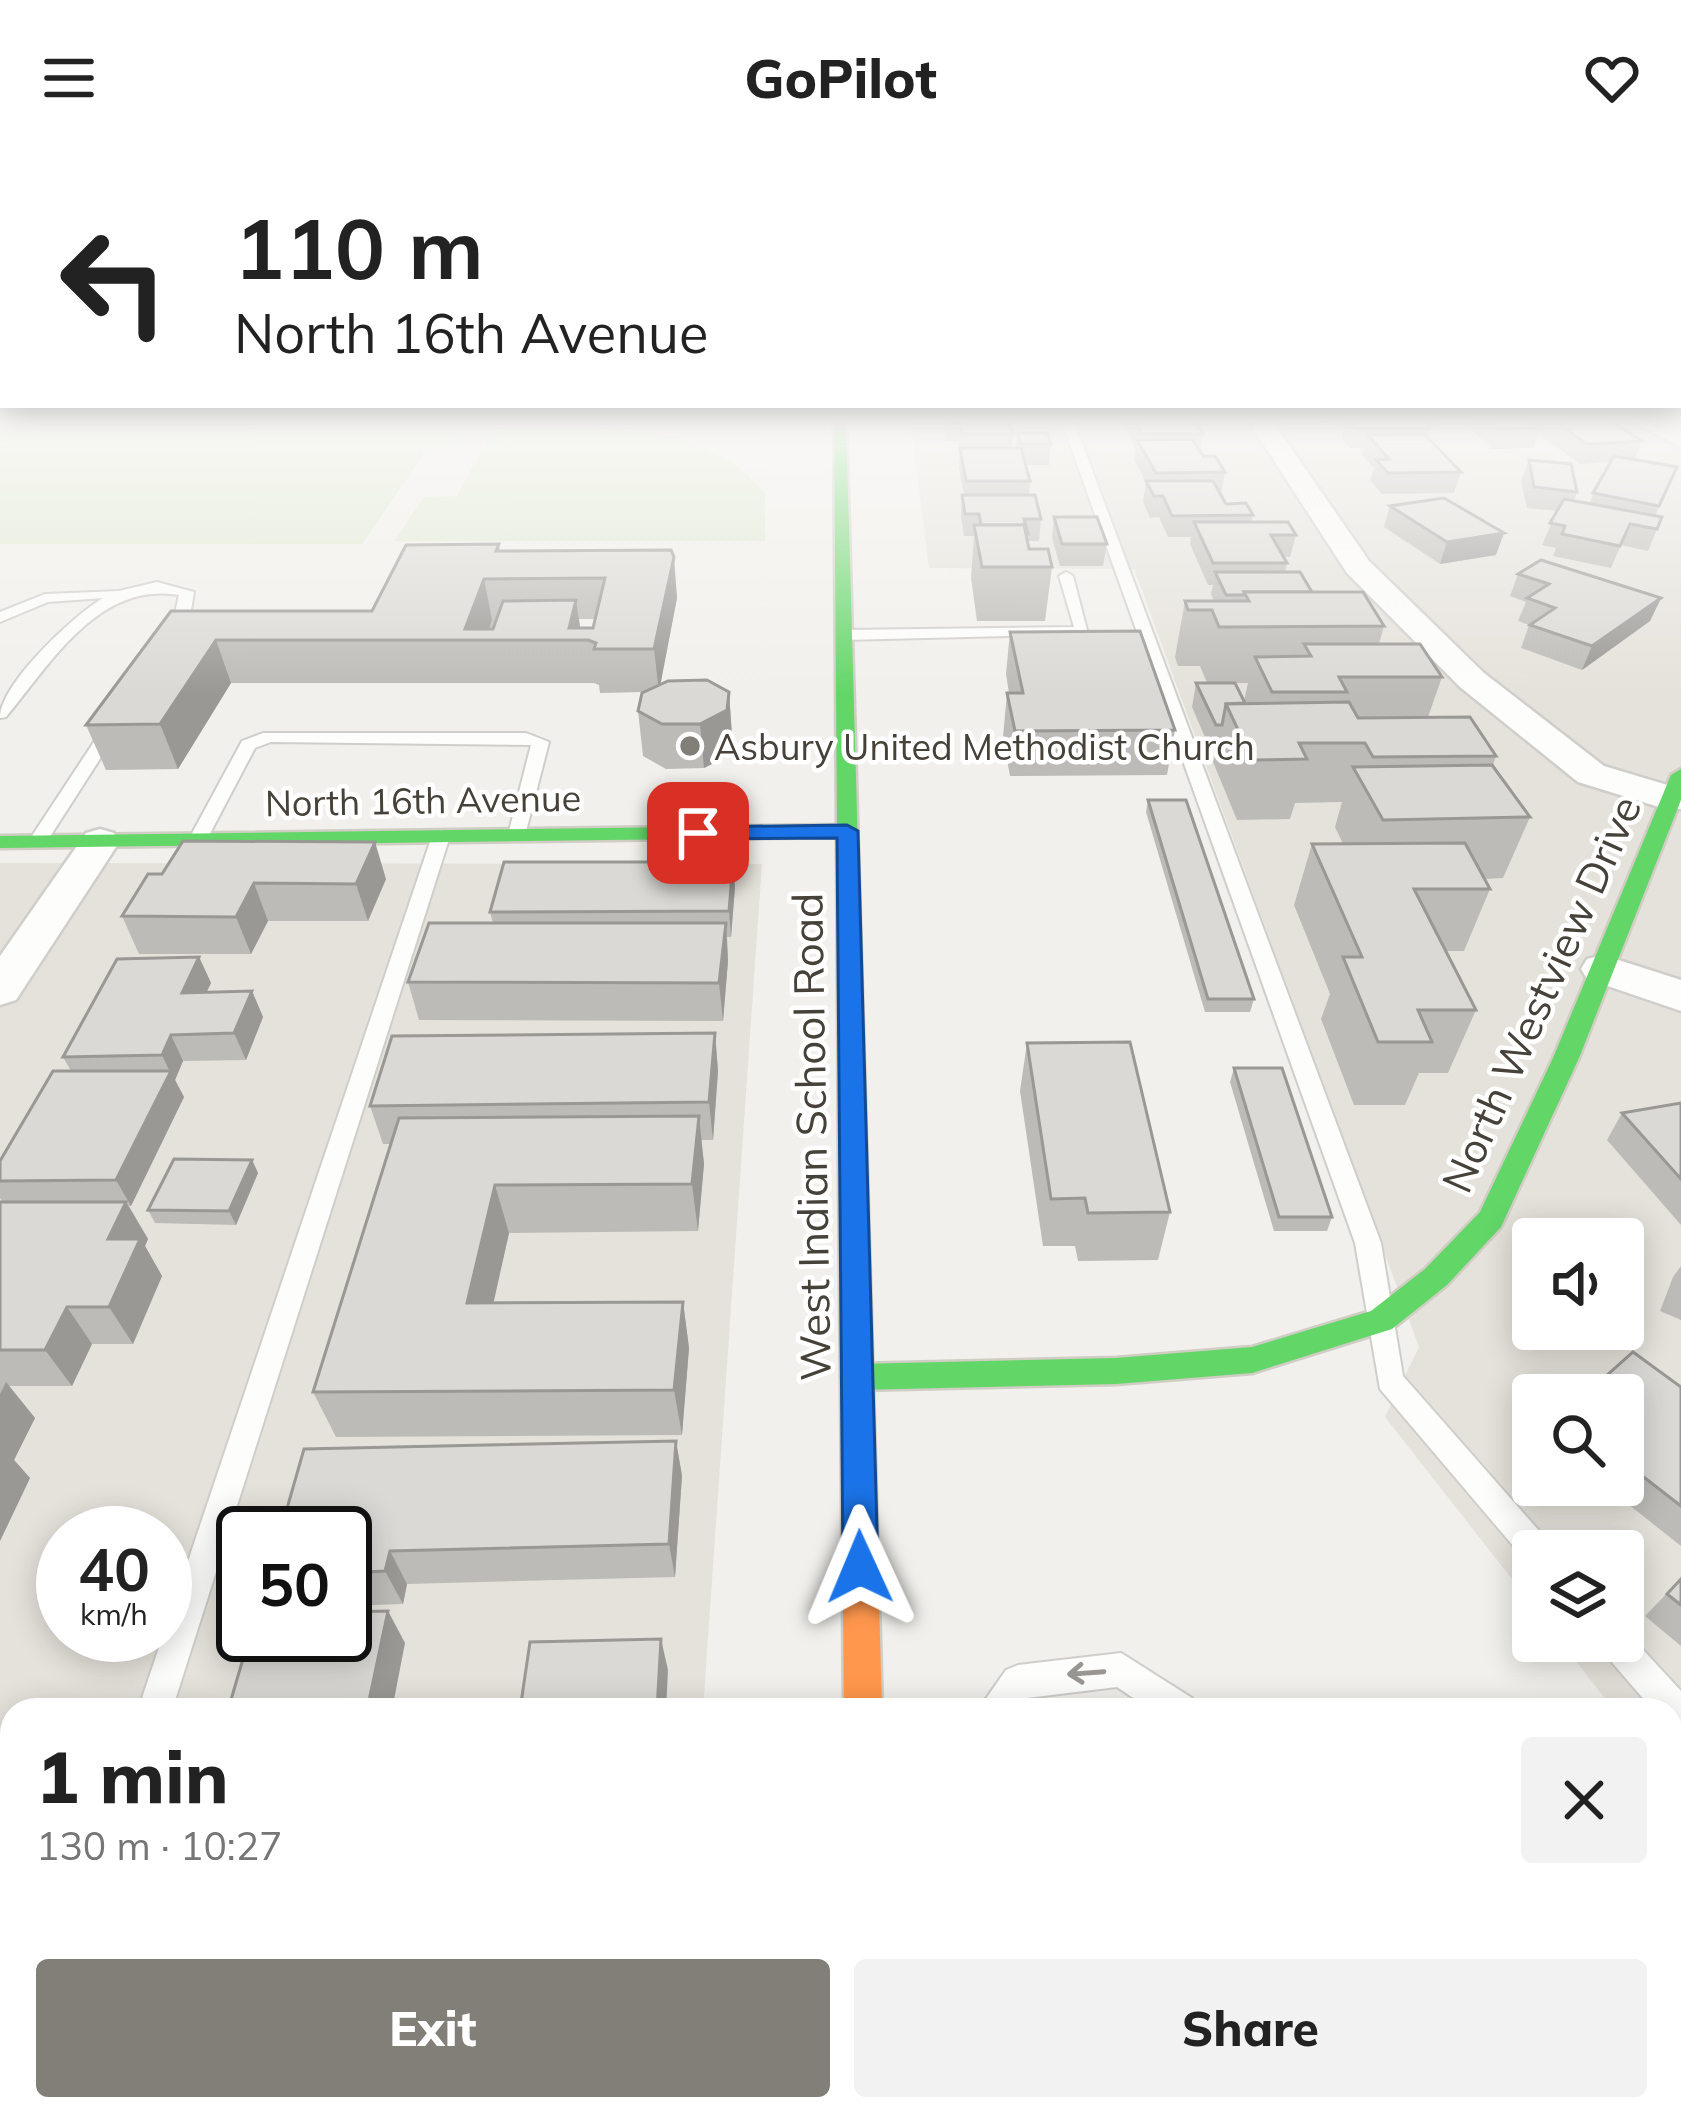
<!DOCTYPE html>
<html lang="en">
<head>
<meta charset="utf-8">
<style>
	:root { --surface:#fff; --page:#f2f2f2; --text:#222; --muted:#767676; --accent:#827f78 }
	body { margin:0; font-family:Mulish,sans-serif; background:var(--page); color:var(--text); height:100vh; display:flex; flex-direction:column; font-size:45px; white-space:nowrap }
	* { box-sizing:border-box; margin:0 }
	p { font-size:39px; color:var(--muted) }
	.icon { flex:none; width:66px; height:66px; fill:none; stroke:currentColor; stroke-width:2; stroke-linecap:round; stroke-linejoin:round }
	.map { position:relative; flex:1; overflow:hidden }
	.drawer { position:absolute; left:0px; top:1542px; width:1683px; height:423px; display:flex; flex-direction:column; background:var(--surface); border-radius:36px 36px 0 0; box-shadow:0 6px 30px #0003 }
	.drawer>* { flex:none }
	.guide { position:absolute; left:0px; top:0px; width:1683px; height:252px; box-shadow:0 6px 30px #0003; background:#fff; color:var(--text); overflow:hidden }
	.buttons { position:absolute; left:1512px; top:1062px; display:grid; gap:24px }
	.buttons a { display:grid; place-items:center; width:132px; height:132px; border-radius:12px; background:var(--surface); box-shadow:0 6px 30px #0003; font-size:60px }
	.speed { position:absolute; left:36px; top:1350px; display:flex; gap:24px; font-size:60px; font-weight:700; text-align:center }
	.speed>* { display:grid; place-content:center; width:156px; height:156px; border-radius:50%; background:var(--surface); box-shadow:0 6px 30px #0003; line-height:1 }
	.speed small { font-size:30px; font-weight:400 }
	.speed .limit { border:6px solid #111; border-radius:18px; background:#fff; color:#111 }
	.pin { position:absolute; display:grid; place-items:center; width:102px; height:102px; color:#fff; margin:-51px; border-radius:24px; box-shadow:0 6px 18px #0006 }
	.me { position:absolute; width:132px; margin:-66px; rotate:359deg; stroke-linejoin:round; filter:drop-shadow(0 0 9px #0008) }
	.turn { display:flex; align-items:center; gap:42px; height:252px; padding:0 36px; font-size:54px }
	.turn .icon { width:156px; height:156px; stroke-width:2.5 }
	.turn b { display:block; font-size:84px; line-height:102px }
	.round { display:grid; place-items:center; flex:none; width:126px; height:126px; border-radius:12px; background:var(--page) }
	.overview { display:flex; align-items:center; justify-content:space-between; height:204px; padding:0 36px }
	h1 { font-size:72px; font-weight:800; line-height:90px }
	.cta { display:flex; gap:24px; margin-top:auto; padding:24px 36px }
	.cta a { flex:1; height:138px; border-radius:12px; background:var(--accent); color:#fff; font-size:48px; font-weight:800; line-height:138px; text-align:center }
	.cta a+a { background:var(--page); color:var(--text) }
	header { display:flex; justify-content:space-between; align-items:center; height:156px; padding:0 36px; background:var(--surface); font-size:54px; font-weight:800 }
	.map>svg:first-child { display:block }
	.residential { fill:#e5e2db; fill-rule:evenodd }
	.green { fill:#dde9cf }
	.lines { fill:none; stroke-linecap:round; stroke-linejoin:round }
	.lane-casing { stroke:#cfceca; stroke-width:4 }
	.street-casing { stroke:#cfceca; stroke-width:5 }
	.fast-casing { stroke:#d0cdc4; stroke-width:5 }
	.slow-casing { stroke:#d0cdc4; stroke-width:5 }
	.lane { fill:#fdfdfc; fill-rule:evenodd }
	.street { fill:#fdfdfc; fill-rule:evenodd }
	.fast { fill:#63d668; fill-rule:evenodd }
	.slow { fill:#ff974d; fill-rule:evenodd }
	.wall { fill:#bcbbb7; fill-rule:evenodd }
	.shaded-wall { fill:#999895 }
	.building { fill:#dbd9d5; stroke:#999895; stroke-width:3; fill-rule:evenodd }
	.oneway { stroke:#999691 }
	.route { fill:#1a73e8; stroke:#114b97; stroke-width:3 }
	.poi-dot { fill:#827f78; stroke:#fff; stroke-width:4.5 }
	.labels { text-anchor:middle; dominant-baseline:central; stroke-width:9; stroke-linejoin:round; paint-order:stroke }
	.far-poi-label { font-size:36px; fill:#474239; stroke:#fff; text-anchor:start }
	.far-street-label { font-size:36px; fill:#474239; stroke:#fff }
	.street-label { font-size:42px; fill:#474239; stroke:#fff }
</style>
</head>
<body>
<header><svg class="icon" aria-label="menu" viewBox="0 0 24 24"><path d="M4 6h16M4 12h16M4 18h16"/></svg>GoPilot<svg class="icon" aria-label="heart" viewBox="0 0 24 24"><path d="M12 20l-8-8c-3-5 5-10 8-4 3-6 11-1 8 4z"/></svg></header>
<div class="map">
<svg width="1681" height="1964" viewBox="0 0 1681 1964">
	<rect width="100%" height="100%" fill="#f1f0ec"/>
	<!-- residential -->
	<g class="residential">
		<path d="M910,263H1681V1640L1671,1627V1554H1614L1560,1485H1623V1395H1533V1450L1385,1261L1419,1191L1134,413L929,412ZM1533,1083H1623V1173H1533ZM1533,1239H1623V1329H1533Z"/>
		<path d="M0,707L762,708L703,1554H12V1771H0ZM63,1377H165V1479H63ZM243,1377H345V1479H243Z"/>
	</g>
	<!-- green -->
	<g class="green">
		<polygon points="0,263 469,263 456,292 428,292 362,388 0,388"/>
		<path d="M494,271C571,270 662,263 731,306C743,313 754,327 765,337V385H394L424,341L457,340Z"/>
	</g>
	<g class="lines">
		<!-- lane casing -->
		<g class="lane-casing">
			<g id="lane">
				<polygon points="1061,263 1073,263 1381,1087 1403,1220 1548,1385 1553,1395 1533,1395 1533,1408 1526,1405 1380,1233 1355,1087"/>
				<polygon points="1066,416 1073,420 1088,478 844,484 836,479 844,474 1074,471 1059,420"/>
				<path d="M157,426L194,436L189,466L175,486L162,483L173,466L179,439C99,425 51,507 6,561L0,562C0,528 73,460 103,442L48,446L0,466V456L45,438L119,435Z"/>
				<polygon points="109,563 123,567 44,690 30,690 28,686"/>
				<polygon points="263,577 526,577 549,586 524,683 510,683 508,679 531,589 271,586 255,592 205,687 191,687 189,683 242,585"/>
				<polygon points="441,674 450,680 172,1554 138,1554 432,680"/>
				<polygon points="1623,1472 1681,1535 1681,1578 1671,1574 1671,1554 1653,1554 1603,1496 1599,1485 1623,1485"/>
				<polygon points="1121,1497 1192,1542 1197,1554 1151,1554 1117,1531 1027,1542 1017,1554 978,1554 1006,1514 1018,1509"/>
				<rect x="0" y="1798" width="12" height="38"/>
				<polygon points="1313,1953 1353,1953 1356,1964 1314,1964"/>
				<polygon points="1595,1953 1635,1953 1640,1964 1598,1964"/>
			</g>
		</g>
		<!-- street casing -->
		<g class="street-casing">
			<g id="street">
				<polygon points="1247,263 1271,263 1369,405 1484,517 1604,610 1681,633 1681,653 1659,651 1578,626 1460,531 1347,417"/>
				<polygon points="1628,263 1660,263 1681,273 1681,291"/>
				<polygon points="100,673 114,677 120,685 16,844 0,849 0,800 86,677"/>
				<polygon points="1603,799 1681,824 1681,855 1587,823 1581,813 1587,803"/>
			</g>
		</g>
		<!-- fast casing -->
		<g class="fast-casing">
			<g id="fast">
				<polygon points="834,263 846,263 867,1018 863,1025 843,1025 839,1018 837,681 0,692 0,680 837,669"/>
				<polygon points="1681,613 1681,644 1579,902 1501,1071 1447,1129 1392,1173 1252,1217 1116,1228 857,1234 846,1230 841,1221 846,1212 857,1208 1116,1202 1252,1191 1371,1155 1425,1113 1480,1056 1553,902 1671,619"/>
				<rect x="848" y="1953" width="46" height="11"/>
			</g>
		</g>
		<!-- slow casing -->
		<g class="slow-casing">
			<polygon id="slow" points="853,1008 863,1011 867,1018 882,1554 844,1554 839,1018 843,1011"/>
		</g>
		<!-- lane -->
		<use href="#lane" class="lane"/>
		<!-- street -->
		<use href="#street" class="street"/>
		<!-- fast -->
		<use href="#fast" class="fast"/>
		<!-- slow -->
		<use href="#slow" class="slow"/>
	</g>
	<!-- wall -->
	<g class="wall">
		<polygon points="944,263 1009,263 1013,278 1011,292 1016,292 1017,277 1051,288 1049,309 1026,309 1030,325 1029,339 1041,363 1039,385 1027,385 1029,393 1052,411 1045,465 977,465 971,422 974,380 964,380 961,360 962,339 964,339 959,312 960,293 958,285 946,285"/>
		<path d="M1125,263H1194L1203,278L1200,295L1203,300L1225,316L1221,337H1220L1226,348L1253,359L1251,366L1296,379L1290,401H1283L1287,407L1285,416L1312,436L1384,470L1379,488L1442,521L1428,561L1496,600L1493,609L1530,661L1503,722L1485,723L1490,733L1464,795H1446L1476,854L1448,917H1419L1405,949H1354L1321,863L1330,838L1294,749L1312,688H1343L1335,671L1342,646L1295,647L1290,663L1237,664L1213,606L1216,593H1210L1192,551L1196,527H1207L1200,510H1178L1175,501L1185,445H1214L1211,438L1213,429H1208L1190,388L1191,381H1168L1159,361L1150,362L1143,346L1146,326L1134,304L1135,293L1125,269ZM1235,527H1248L1244,545Z"/>
		<polygon points="1321,263 1431,263 1433,265 1428,282 1461,316 1454,337 1382,338 1370,324 1374,312 1362,299 1364,292 1350,292 1342,282 1345,265 1323,266"/>
		<polygon points="1474,263 1608,263 1642,285 1634,304 1677,311 1655,360 1662,361 1648,395 1621,389 1611,412 1553,400 1556,392 1542,389 1557,355 1527,352 1521,325 1529,304 1577,336 1574,345 1589,348 1610,306 1580,308 1538,278 1542,267 1534,267 1540,272 1533,292 1492,293 1471,273"/>
		<polygon points="1390,350 1496,399 1440,408 1384,371"/>
		<polygon points="1054,361 1107,388 1103,410 1060,410 1052,382"/>
		<path d="M499,388L500,395L671,394L677,442L660,528L729,536L732,580L730,599L704,612L666,613L643,600L638,555L643,536L600,537L599,529L594,527H231L178,613L106,614L86,569L171,455H372ZM579,463H595L593,472H580Z"/>
		<polygon points="1518,418 1661,442 1650,465 1582,514 1521,492 1529,469 1518,465 1526,446 1510,440"/>
		<polygon points="1010,476 1175,574 1167,619 1010,620 1003,581 1007,537 1009,537 1006,518"/>
		<polygon points="1148,644 1254,843 1250,856 1205,856 1146,656"/>
		<polygon points="148,718 386,723 368,765 268,765 251,798 139,798 122,760"/>
		<polygon points="735,731 731,781 727,781 728,805 723,865 419,864 408,826 493,767 490,756"/>
		<polygon points="199,801 211,827 206,836 252,835 263,861 246,904 183,905 175,924 184,941 131,1050 129,1050 148,1083 145,1090 162,1120 133,1188 92,1188 72,1230 9,1230 35,1262 14,1304 30,1322 0,1385 0,1046 3,1046 0,1042 0,1005 71,915 63,901"/>
		<polygon points="715,877 718,915 713,984 701,984 704,1008 698,1075 509,1077 493,1147 683,1146 689,1192 682,1279 336,1281 313,1236 391,988 383,988 370,950"/>
		<polygon points="1027,887 1170,1056 1158,1104 1078,1105 1075,1090 1043,1090 1020,935"/>
		<polygon points="1234,912 1332,1061 1327,1075 1274,1075 1230,926"/>
		<polygon points="1681,947 1681,1069 1607,984 1622,957"/>
		<polygon points="252,1004 258,1017 236,1069 155,1067 148,1054"/>
		<polygon points="1681,1110 1681,1164 1660,1155 1673,1121"/>
		<polygon points="1681,1231 1681,1390 1604,1329 1623,1329 1623,1239"/>
		<polygon points="676,1285 682,1320 675,1421 407,1428 403,1448 345,1450 345,1377"/>
		<polygon points="1681,1423 1681,1490 1645,1460"/>
	</g>
	<!-- shaded-wall -->
	<g class="shaded-wall">
		<polygon points="1504,377 1496,399 1440,408 1447,386"/>
		<polygon points="674,401 677,442 659,536 654,493"/>
		<polygon points="484,423 492,464 485,484 465,473"/>
		<polygon points="1661,442 1650,465 1582,514 1592,490"/>
		<polygon points="576,444 582,484 569,472"/>
		<polygon points="216,484 231,527 178,613 160,568"/>
		<polygon points="729,536 732,580 730,599 704,612 700,568"/>
		<polygon points="375,686 386,723 368,765 356,728"/>
		<polygon points="733,706 735,731 731,781 729,755"/>
		<polygon points="254,727 268,765 251,798 236,761"/>
		<polygon points="726,767 728,805 723,865 719,827"/>
		<polygon points="199,801 211,827 194,863 182,837"/>
		<polygon points="252,835 263,861 246,904 234,877"/>
		<polygon points="715,877 718,915 713,984 709,946"/>
		<polygon points="171,879 183,905 175,924 184,941 131,1050 116,1024 170,916 162,899"/>
		<polygon points="699,960 704,1008 698,1075 692,1028"/>
		<polygon points="252,1004 258,1017 236,1069 229,1055"/>
		<polygon points="495,1029 509,1077 483,1194 467,1147"/>
		<polygon points="126,1046 148,1083 145,1090 162,1120 133,1188 109,1151 108,1083"/>
		<polygon points="683,1146 689,1192 682,1279 674,1234"/>
		<polygon points="67,1151 92,1188 72,1230 45,1194"/>
		<polygon points="6,1226 35,1262 14,1304 30,1322 0,1385 0,1238"/>
		<polygon points="676,1285 682,1320 675,1421 669,1388"/>
		<polygon points="390,1395 407,1428 403,1448 385,1415"/>
		<polygon points="388,1455 405,1487 392,1554 367,1554"/>
		<polygon points="661,1483 668,1514 666,1554 657,1554"/>
	</g>
	<!-- building -->
	<g class="building">
		<polygon points="947,263 1009,263 1013,278 962,278 960,265 947,265"/>
		<polygon points="1134,263 1194,263 1203,278 1141,278"/>
		<polygon points="1348,263 1431,263 1433,265 1424,265 1431,272 1355,272"/>
		<polygon points="1488,263 1529,263 1540,272 1499,273"/>
		<polygon points="1552,263 1608,263 1642,285 1587,288"/>
		<polygon points="1017,277 1047,277 1051,288 1021,288"/>
		<polygon points="1424,278 1461,316 1388,317 1376,304 1389,303 1368,279"/>
		<polygon points="1192,283 1203,300 1215,300 1225,316 1156,317 1137,284"/>
		<polygon points="960,292 1021,292 1030,325 966,325"/>
		<polygon points="1614,300 1677,311 1659,350 1593,337"/>
		<polygon points="1529,304 1571,308 1577,336 1534,331"/>
		<polygon points="1146,325 1213,325 1226,348 1246,347 1253,359 1172,360 1163,340 1154,340"/>
		<polygon points="962,339 1035,339 1041,363 1024,363 1028,378 1026,378 1024,369 981,369 979,358 965,358"/>
		<polygon points="1444,342 1504,377 1447,386 1390,350"/>
		<polygon points="1564,343 1662,361 1657,373 1630,368 1620,390 1562,378 1565,370 1550,367"/>
		<polygon points="1054,361 1097,361 1107,388 1062,388"/>
		<polygon points="1194,366 1288,366 1296,379 1271,379 1287,407 1213,407"/>
		<polygon points="974,369 1024,369 1029,393 1048,393 1052,411 982,411"/>
		<path d="M499,388L496,395L671,394L674,401L654,493H594L596,487L588,484H216L160,568L86,569L171,455H372L406,389ZM605,422L593,472H569L576,444L503,445L493,473H465L484,423Z"/>
		<polygon points="1541,404 1661,442 1592,490 1530,469 1555,452 1527,442 1549,428 1518,418"/>
		<polygon points="1215,416 1300,416 1312,436 1244,436 1245,439 1226,439"/>
		<polygon points="1244,436 1363,436 1384,470 1219,471 1212,454 1188,454 1185,445 1249,445"/>
		<polygon points="1140,475 1175,574 1015,575 1007,537 1023,537 1010,476"/>
		<polygon points="1304,488 1420,488 1442,521 1339,521 1347,536 1272,536 1255,501 1311,500"/>
		<polygon points="707,524 729,536 727,554 700,568 662,568 638,555 642,537 668,525"/>
		<polygon points="1196,527 1235,527 1245,547 1226,548 1222,569 1216,569"/>
		<polygon points="1349,546 1358,562 1470,561 1496,600 1373,601 1365,587 1299,587 1307,603 1252,604 1226,548"/>
		<polygon points="1492,609 1530,661 1383,664 1353,611"/>
		<polygon points="1148,644 1186,644 1254,843 1208,843"/>
		<polygon points="183,685 375,686 356,728 254,727 236,761 122,760 148,718 162,718"/>
		<polygon points="1465,687 1490,733 1414,733 1476,854 1418,854 1432,886 1378,886 1343,801 1362,801 1312,688"/>
		<polygon points="504,706 733,706 729,755 490,756"/>
		<polygon points="429,767 726,767 719,827 408,826"/>
		<polygon points="199,801 182,837 252,835 234,877 171,879 162,899 63,901 117,803"/>
		<polygon points="715,877 709,946 370,950 392,880"/>
		<polygon points="1130,886 1170,1056 1088,1057 1085,1042 1051,1043 1027,887"/>
		<polygon points="1234,912 1282,912 1332,1061 1279,1061"/>
		<polygon points="53,915 171,915 116,1024 0,1025 0,1005"/>
		<polygon points="1681,947 1681,1023 1622,957"/>
		<polygon points="699,960 692,1028 495,1029 467,1147 683,1146 674,1234 313,1236 399,962"/>
		<polygon points="174,1003 252,1004 229,1055 148,1054"/>
		<polygon points="0,1046 126,1046 108,1083 140,1083 109,1151 67,1151 45,1194 0,1194"/>
		<polygon points="1633,1196 1681,1231 1681,1350 1623,1305 1623,1239 1585,1239"/>
		<polygon points="676,1285 669,1388 390,1395 385,1415 345,1417 345,1377 280,1377 304,1293"/>
		<polygon points="1681,1423 1681,1449 1667,1438"/>
		<polygon points="388,1455 367,1554 228,1554 250,1479 345,1479 345,1456"/>
		<polygon points="661,1483 657,1554 520,1554 530,1486"/>
	</g>
	<!-- one-way arrows -->
	<defs><path id="oneway-shaft" d="M-6 0H5M1.5-3L5.5 0L1.5 3" fill="none" stroke-width="1.6" stroke-linecap="round" stroke-linejoin="round" transform="scale(3)"/></defs>
	<use class="oneway" href="#oneway-shaft" transform="translate(1086 1517) rotate(176)"/>
	<!-- sky -->
	<linearGradient id="sky" x2="0" y2="1"><stop stop-color="#99c2e9"/><stop offset="0.49" stop-color="#f9f8f6"/><stop offset="1" stop-color="#f9f8f6" stop-opacity="0"/></linearGradient>
	<rect width="1681" height="538" fill="url(#sky)"/>
	<!-- route -->
	<polygon class="route" points="847,669 858,675 878,1411 873,1423 860,1428 848,1423 843,1411 837,682 698,683 687,677 698,671"/>
	<!-- markers -->
	<circle class="poi-dot" cx="690" cy="590" r="12"/>
	<g class="labels">
		<!-- far-poi labels -->
		<g class="far-poi-label">
			<text x="714" y="590">Asbury United Methodist Church</text>
		</g>
		<!-- far-street labels -->
		<g class="far-street-label">
			<text transform="translate(423 644) rotate(-1)">North 16th Avenue</text>
		</g>
		<!-- street labels -->
		<g class="street-label">
			<text transform="translate(1541 838) rotate(-66)">North Westview Drive</text>
			<text transform="translate(811 981) rotate(-91)">West Indian School Road</text>
		</g>
	</g>
</svg>
<div class="buttons">
<a><svg class="icon" aria-label="sound" viewBox="0 0 24 24"><path d="M4 9h4l5-4v14l-5-4H4zM17 9q2 3 0 6"/></svg></a>
<a><svg class="icon" aria-label="search" viewBox="0 0 24 24"><circle cx="10" cy="10" r="6"/><path d="M15 15l6 6"/></svg></a>
<a><svg class="icon" aria-label="layers" viewBox="0 0 24 24"><path d="M12 4l9 5-9 5-9-5zM3 14l9 5 9-5"/></svg></a>
</div>
<div class="speed"><div>40<small>km/h</small></div><div class="limit">50</div></div>
<div class="pin" style="left:698px;top:677px;background:#d93025"><svg class="icon" aria-label="arrive" viewBox="0 0 24 24"><path d="M6 21V4h12l-3 4 3 4H6"/></svg></div>
<svg class="me" style="left:860px;top:1411px" viewBox="-20 -20 40 40"><path d="M0-17L14 15 0 8-14 15z" fill="#1a73e8" stroke="#fff" stroke-width="4"/></svg>
<div class="guide">
<div class="turn"><svg class="icon" aria-label="left" viewBox="0 0 24 24"><path d="M17 20v-9H6M10 6l-5 5 5 5"/></svg><div><b>110 m</b>North 16th Avenue</div></div>
</div>
<section class="drawer">
<div class="overview"><div><h1>1 min</h1><p>130 m · 10:27</p></div><a class="round"><svg class="icon" aria-label="close" viewBox="0 0 24 24"><path d="M6 6l12 12M18 6L6 18"/></svg></a></div>
<div class="cta"><a>Exit</a><a>Share</a></div>
</section>
</div>
</body>
</html>
